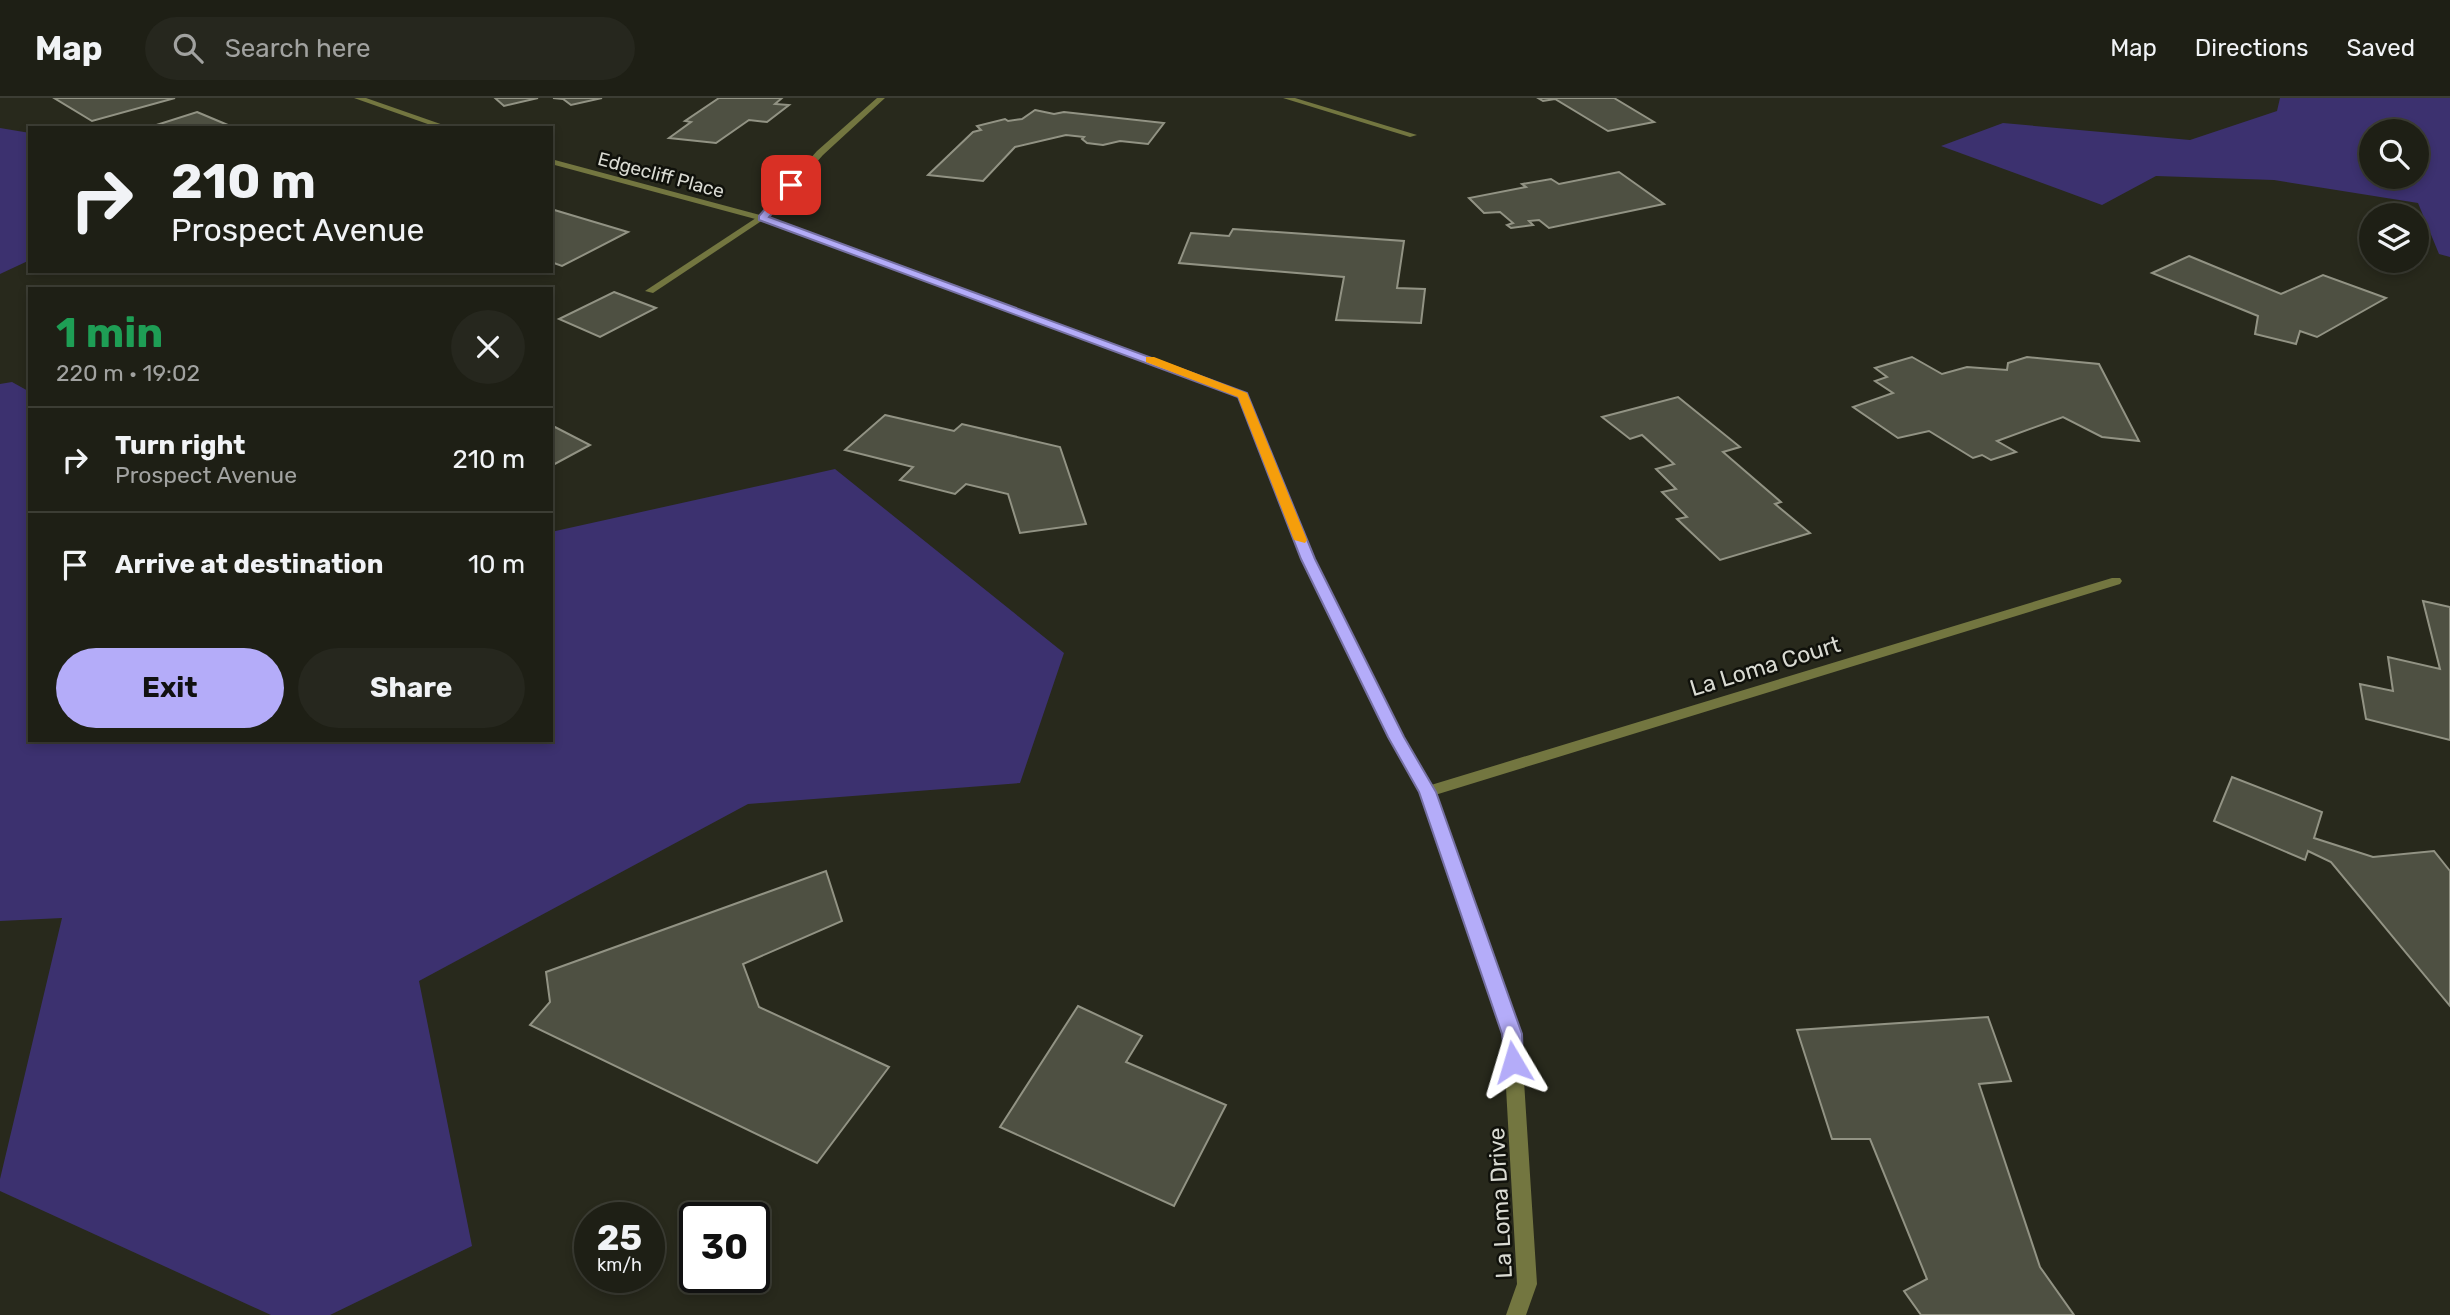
<!DOCTYPE html>
<html lang="en">
<head>
<meta charset="utf-8">
<style>
	:root { --surface:#1e1f15; --page:#26271e; --text:#f1f3f6; --muted:#a1a2a0; --line:#3c3d34; --accent:#b4acf9 }
	body { margin:0; font-family:Rubik,sans-serif; background:var(--page); color:var(--text); height:100vh; display:flex; flex-direction:column; font-size:26px; white-space:nowrap }
	* { box-sizing:border-box; margin:0 }
	p { font-size:23px; color:var(--muted) }
	.icon { flex:none; width:38px; height:38px; fill:none; stroke:currentColor; stroke-width:2; stroke-linecap:round; stroke-linejoin:round }
	.map { position:relative; flex:1; overflow:hidden }
	.panel { position:absolute; left:28px; top:189px; width:525px; height:455px; display:flex; flex-direction:column; background:var(--surface); border-radius:0px; box-shadow:0 4px 10px #0003,0 0 0 2px var(--line) }
	.panel>* { flex:none }
	.top-card { position:absolute; left:28px; top:28px; width:525px; height:147px; border-radius:0px; box-shadow:0 4px 10px #0003,0 0 0 2px var(--line); background:#1e1f15; color:var(--text); overflow:hidden }
	.controls { position:absolute; left:2359px; top:21px; display:grid; gap:14px }
	.controls a { display:grid; place-items:center; width:70px; height:70px; border-radius:50%; background:var(--surface); box-shadow:0 4px 10px #0003,0 0 0 2px var(--line); font-size:35px }
	.speed { position:absolute; left:574px; top:1104px; display:flex; gap:14px; font-size:35px; font-weight:700; text-align:center }
	.speed>* { display:grid; place-content:center; width:91px; height:91px; border-radius:50%; background:var(--surface); box-shadow:0 4px 10px #0003,0 0 0 2px var(--line); line-height:1 }
	.speed small { font-size:18px; font-weight:400 }
	.speed .limit { border:4px solid #111; border-radius:10px; background:#fff; color:#111 }
	.pin { position:absolute; display:grid; place-items:center; width:60px; height:60px; color:#fff; margin:-30px; border-radius:14px; box-shadow:0 4px 10px #0006 }
	.me { position:absolute; width:77px; margin:-38px; rotate:353deg; stroke-linejoin:round; filter:drop-shadow(0 0 5px #0008) }
	.turn { display:flex; align-items:center; gap:24px; height:147px; padding:0 28px; font-size:32px }
	.turn .icon { width:91px; height:91px; stroke-width:2.5 }
	.turn b { display:block; font-size:49px; line-height:60px }
	.round { display:grid; place-items:center; flex:none; width:74px; height:74px; border-radius:37px; background:var(--page) }
	.head { display:flex; align-items:center; justify-content:space-between; height:119px; padding:0 28px }
	h1 { font-size:42px; font-weight:700; line-height:52px; color:#1e9e55 }
	.action { display:flex; gap:14px; margin-top:auto; padding:14px 28px }
	.action a { flex:1; height:80px; border-radius:42px; background:var(--accent); color:#111; font-size:28px; font-weight:700; line-height:80px; text-align:center }
	.action a+a { background:var(--page); color:var(--text) }
	ul { padding:0; list-style:none }
	li { display:flex; align-items:center; gap:21px; height:105px; padding:0 28px; border-top:2px solid var(--line) }
	li div { flex:1 }
	li b { display:block; font-size:26px }
	li em { font-style:normal }
	header { display:flex; align-items:center; gap:42px; box-sizing:border-box; height:98px; padding:0 35px; background:var(--surface); border-bottom:2px solid var(--line) }
	header strong { font-size:33px }
	nav { display:flex; gap:38px; margin-inline-start:auto; font-size:24px }
	.search { width:490px; height:63px; background:var(--page); display:flex; align-items:center; gap:18px; box-sizing:border-box; padding:0 24px; border-radius:38px; color:var(--muted); font-size:26px }
	.map>svg:first-child { display:block }
	.green { fill:#3c316f; fill-rule:evenodd }
	.building { fill:#4e5042; stroke:#929384; stroke-width:2 }
	.lines { fill:none; stroke-linecap:round; stroke-linejoin:round }
	.service { fill:#737640; fill-rule:evenodd }
	.minor { fill:#737640; fill-rule:evenodd }
	.route { fill:#b4acf9; stroke:#7570a2; stroke-width:2 }
	.slow { fill:#f59e0b }
	.labels { text-anchor:middle; dominant-baseline:central; stroke-width:5; stroke-linejoin:round; paint-order:stroke }
	.far-street-label { font-size:19px; fill:#d9dad2; stroke:#10110b }
	.street-label { font-size:23px; fill:#d9dad2; stroke:#10110b }
</style>
</head>
<body>
<header>
<strong>Map</strong>
<div class="search"><svg class="icon" aria-label="search" viewBox="0 0 24 24"><circle cx="10" cy="10" r="6"/><path d="M15 15l6 6"/></svg>Search here</div>
<nav><a>Map</a><a>Directions</a><a>Saved</a></nav>
</header>
<div class="map">
<svg width="2450" height="1217" viewBox="0 0 2450 1217">
	<rect width="100%" height="100%" fill="#28291c"/>
	<!-- green -->
	<g class="green">
		<path d="M2280,0H2450V159L2439,156L2418,105L2274,82L2156,78L2102,107L1941,48L2003,25L2190,42L2277,13ZM2371,33H2417V79H2371Z"/>
		<polygon points="0,30 30,35 30,162 0,176"/>
		<polygon points="12,284 30,294 30,642 551,642 551,434 835,371 1064,555 1020,685 748,706 419,883 472,1148 330,1217 271,1217 0,1093 0,1081 62,820 0,823 0,286"/>
	</g>
	<!-- building -->
	<g class="building">
		<polygon points="54,0 175,0 92,23"/>
		<polygon points="495,0 538,0 504,8"/>
		<polygon points="553,0 602,0 571,7 563,1"/>
		<polygon points="719,0 782,0 775,6 789,7 767,24 749,22 716,45 669,40 691,24 685,23"/>
		<polygon points="1538,0 1614,0 1654,24 1608,33 1555,1 1543,3"/>
		<polygon points="1035,12 1054,16 1064,14 1164,25 1148,46 1120,43 1103,47 1087,45 1082,41 1084,39 1066,37 1015,49 983,83 928,77 973,34 981,32 977,28 1005,21 1008,23 1022,21"/>
		<polygon points="197,14 235,30 147,30"/>
		<polygon points="1619,74 1664,106 1549,130 1539,122 1529,123 1533,127 1511,130 1507,127 1513,125 1500,114 1484,115 1469,100 1526,89 1522,86 1551,81 1559,86"/>
		<polygon points="551,111 628,134 562,168 551,164"/>
		<polygon points="1233,131 1404,143 1397,190 1425,191 1421,225 1336,222 1344,179 1179,165 1191,135 1229,138"/>
		<polygon points="2189,158 2281,196 2323,177 2386,200 2317,239 2300,233 2296,246 2255,236 2258,218 2152,175"/>
		<polygon points="614,194 656,210 600,239 559,221"/>
		<polygon points="1912,259 1942,276 1967,269 2007,272 2008,265 2027,259 2099,266 2139,343 2102,339 2063,319 1997,343 2016,354 1991,362 1982,357 1973,360 1929,333 1898,340 1853,309 1893,295 1875,283 1887,279 1875,270"/>
		<polygon points="1678,299 1740,349 1723,354 1781,404 1775,406 1810,435 1720,462 1677,421 1687,419 1662,394 1676,391 1656,371 1674,366 1642,337 1630,341 1602,319"/>
		<polygon points="885,317 954,333 962,326 1060,349 1086,426 1020,435 1008,396 966,386 955,396 900,382 913,369 845,352"/>
		<polygon points="551,327 590,347 551,368"/>
		<polygon points="2423,503 2450,509 2450,642 2366,621 2360,586 2393,593 2388,559 2440,571"/>
		<polygon points="2232,679 2322,714 2314,740 2373,759 2434,753 2450,773 2450,908 2331,764 2308,753 2305,762 2214,723"/>
		<polygon points="826,773 842,823 743,866 759,909 889,969 817,1065 530,927 550,904 546,874"/>
		<polygon points="1078,908 1142,938 1126,964 1226,1007 1174,1108 1000,1029"/>
		<polygon points="1988,919 2011,983 1979,986 2040,1169 2074,1217 1921,1217 1904,1193 1927,1181 1870,1041 1832,1041 1797,932"/>
	</g>
	<g class="lines">
		<!-- service -->
		<polygon class="service" points="759,118 766,120 653,195 645,193"/>
		<!-- minor -->
		<g class="minor">
			<polygon points="354,0 366,0 452,30 439,30"/>
			<polygon points="877,0 885,0 823,57 768,119 1247,295 1314,461 1403,639 1431,687 2112,480 2120,480 2122,483 2120,486 1435,697 1521,936 1537,1186 1526,1217 1506,1217 1517,1186 1503,936 1420,694 1389,639 1302,461 1238,299 759,122 551,66 551,61 760,117 817,53"/>
			<polygon points="1283,0 1295,0 1417,37 1410,39"/>
		</g>
	</g>
	<!-- route -->
	<polygon class="route" points="788,85 796,87 769,119 1247,295 1315,461 1404,639 1436,694 1522,936 1523,964 1521,970 1513,973 1506,970 1502,936 1419,694 1388,639 1301,461 1238,299 759,122 759,118"/>
	<!-- slow -->
	<polygon class="slow" points="1146,259 1154,259 1247,295 1307,442 1305,445 1294,442 1238,299 1146,264"/>
	<g class="labels">
		<!-- far-street labels -->
		<g class="far-street-label">
			<text transform="translate(661 77) rotate(15)">Edgecliff Place</text>
		</g>
		<!-- street labels -->
		<g class="street-label">
			<text transform="translate(1765 568) rotate(-17)">La Loma Court</text>
			<text transform="translate(1500 1105) rotate(-93)">La Loma Drive</text>
		</g>
	</g>
</svg>
<div class="controls">
<a><svg class="icon" aria-label="search" viewBox="0 0 24 24"><circle cx="10" cy="10" r="6"/><path d="M15 15l6 6"/></svg></a>
<a><svg class="icon" aria-label="layers" viewBox="0 0 24 24"><path d="M12 4l9 5-9 5-9-5zM3 14l9 5 9-5"/></svg></a>
</div>
<div class="speed"><div>25<small>km/h</small></div><div class="limit">30</div></div>
<div class="pin" style="left:791px;top:87px;background:#d93025"><svg class="icon" aria-label="arrive" viewBox="0 0 24 24"><path d="M6 21V4h12l-3 4 3 4H6"/></svg></div>
<svg class="me" style="left:1513px;top:964px" viewBox="-20 -20 40 40"><path d="M0-17L14 15 0 8-14 15z" fill="#b4acf9" stroke="#fff" stroke-width="4"/></svg>
<div class="top-card">
<div class="turn"><svg class="icon" aria-label="right" viewBox="0 0 24 24"><path d="M7 20v-9h11M14 6l5 5-5 5"/></svg><div><b>210 m</b>Prospect Avenue</div></div>
</div>
<section class="panel">
<div class="head"><div><h1>1 min</h1><p>220 m · 19:02</p></div><a class="round"><svg class="icon" aria-label="close" viewBox="0 0 24 24"><path d="M6 6l12 12M18 6L6 18"/></svg></a></div>
<ul>
<li><svg class="icon" aria-label="right" viewBox="0 0 24 24"><path d="M7 20v-9h11M14 6l5 5-5 5"/></svg><div><b>Turn right</b><p>Prospect Avenue</p></div><em>210 m</em></li>
<li><svg class="icon" aria-label="arrive" viewBox="0 0 24 24"><path d="M6 21V4h12l-3 4 3 4H6"/></svg><div><b>Arrive at destination</b></div><em>10 m</em></li>
</ul>
<div class="action"><a>Exit</a><a>Share</a></div>
</section>
</div>
</body>
</html>
